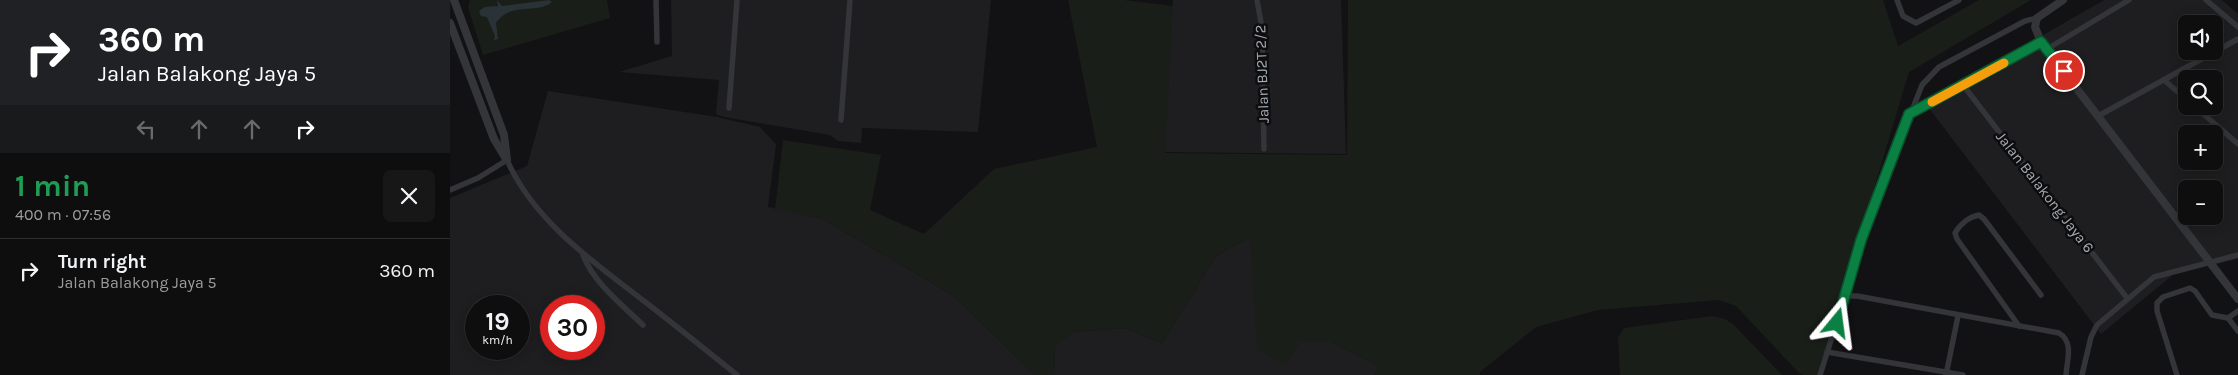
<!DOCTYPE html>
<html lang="en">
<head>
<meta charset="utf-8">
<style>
	:root { --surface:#0e0e0f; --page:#171718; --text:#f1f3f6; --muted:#9b9c9e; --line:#2e2e2f }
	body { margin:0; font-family:Karla,sans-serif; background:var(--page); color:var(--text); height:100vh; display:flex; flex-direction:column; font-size:19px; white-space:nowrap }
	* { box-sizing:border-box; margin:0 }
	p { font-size:16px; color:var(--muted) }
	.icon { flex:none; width:28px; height:28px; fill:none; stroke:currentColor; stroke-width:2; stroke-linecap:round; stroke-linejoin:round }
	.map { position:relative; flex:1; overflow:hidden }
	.drawer { display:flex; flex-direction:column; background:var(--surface); width:450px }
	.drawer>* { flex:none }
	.top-card { background:#202124; color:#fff; overflow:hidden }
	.fabs { position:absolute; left:1728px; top:15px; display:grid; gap:10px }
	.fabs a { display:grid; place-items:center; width:45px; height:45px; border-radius:8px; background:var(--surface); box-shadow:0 2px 12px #0003,0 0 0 1px var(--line); font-size:25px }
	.speed { position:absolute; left:15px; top:295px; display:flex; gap:10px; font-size:25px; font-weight:700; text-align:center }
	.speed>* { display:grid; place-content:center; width:65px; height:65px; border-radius:50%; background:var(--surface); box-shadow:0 2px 12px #0003,0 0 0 1px var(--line); line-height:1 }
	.speed small { font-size:12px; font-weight:400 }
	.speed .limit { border:8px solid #d22; background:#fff; color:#111 }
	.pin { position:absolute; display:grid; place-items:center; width:42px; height:42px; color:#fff; margin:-21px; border:2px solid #fff; border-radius:50%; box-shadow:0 1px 5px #0007 }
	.me { position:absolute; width:55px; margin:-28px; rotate:16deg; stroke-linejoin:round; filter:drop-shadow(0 0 4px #0008) }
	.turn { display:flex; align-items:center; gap:18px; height:105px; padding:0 15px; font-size:22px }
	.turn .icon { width:65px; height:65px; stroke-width:2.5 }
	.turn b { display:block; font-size:35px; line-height:42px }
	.lanes { display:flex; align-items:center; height:48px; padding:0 15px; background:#0003; justify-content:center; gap:25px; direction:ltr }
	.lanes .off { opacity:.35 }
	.round { display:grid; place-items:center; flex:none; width:52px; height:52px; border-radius:8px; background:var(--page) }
	.headline { display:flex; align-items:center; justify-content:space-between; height:85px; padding:0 15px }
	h1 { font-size:30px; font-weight:700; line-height:38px; color:#1e9e55 }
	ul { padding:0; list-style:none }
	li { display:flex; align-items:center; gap:15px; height:65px; padding:0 15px; border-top:1px solid var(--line) }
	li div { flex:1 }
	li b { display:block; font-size:19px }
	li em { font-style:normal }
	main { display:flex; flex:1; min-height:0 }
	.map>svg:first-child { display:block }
	.built { fill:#1e1e20; fill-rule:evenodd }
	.green { fill:#191e19 }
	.water { fill:#293236 }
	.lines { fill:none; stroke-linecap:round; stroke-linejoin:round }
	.minor { stroke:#333538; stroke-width:5.5 }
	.tertiary { stroke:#333538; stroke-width:8 }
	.route-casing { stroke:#07532c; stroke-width:12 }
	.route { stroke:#0b8043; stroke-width:9 }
	.slow { stroke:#f59e0b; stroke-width:9 }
	.labels { text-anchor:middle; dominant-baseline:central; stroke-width:5; stroke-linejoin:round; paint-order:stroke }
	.street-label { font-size:15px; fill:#a5aab3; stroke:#0d0d0e }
</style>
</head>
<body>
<main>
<section class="drawer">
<div class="top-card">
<div class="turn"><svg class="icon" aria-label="right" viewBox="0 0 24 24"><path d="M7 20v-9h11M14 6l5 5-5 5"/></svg><div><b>360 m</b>Jalan Balakong Jaya 5</div></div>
<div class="lanes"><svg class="icon off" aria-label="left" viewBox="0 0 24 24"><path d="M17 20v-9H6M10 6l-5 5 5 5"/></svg><svg class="icon off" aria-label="ahead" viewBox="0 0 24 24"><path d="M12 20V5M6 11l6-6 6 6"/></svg><svg class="icon off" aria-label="ahead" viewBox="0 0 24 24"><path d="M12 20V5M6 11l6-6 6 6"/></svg><svg class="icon" aria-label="right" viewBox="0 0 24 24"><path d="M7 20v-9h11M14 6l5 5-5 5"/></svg></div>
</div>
<div class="headline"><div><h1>1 min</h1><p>400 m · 07:56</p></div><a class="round"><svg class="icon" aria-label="close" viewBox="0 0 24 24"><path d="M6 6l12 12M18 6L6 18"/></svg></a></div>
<ul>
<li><svg class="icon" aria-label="right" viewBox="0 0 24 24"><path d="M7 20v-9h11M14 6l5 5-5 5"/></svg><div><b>Turn right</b><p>Jalan Balakong Jaya 5</p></div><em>360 m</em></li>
</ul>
</section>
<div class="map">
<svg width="1788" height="375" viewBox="0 0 1788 375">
	<rect width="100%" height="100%" fill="#121214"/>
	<!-- built -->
	<g class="built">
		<polygon points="221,0 541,0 528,132 412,128 411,143 388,141 380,135 274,117 266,114 269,80 169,72 222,56"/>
		<polygon points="723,0 891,0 896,154 711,152"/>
		<path d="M1654,0H1772L1788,14V259L1724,274L1651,334L1475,103ZM1736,24H1764V51H1736ZM1736,79H1764V106H1736ZM1736,134H1764V161H1736ZM1736,189H1764V216H1736Z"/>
		<path d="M98,91L267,117L310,127L326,144L318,207L371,218L503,295L585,375H0V198L77,166ZM26,306H69V349H26ZM101,306H144V349H101Z"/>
		<polygon points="800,237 849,342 881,342 929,366 925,375 604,375 605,345 623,332 675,328 712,343 766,256"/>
	</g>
	<!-- green -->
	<g class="green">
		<polygon points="20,0 157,0 160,18 33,55 18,7"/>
		<polygon points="618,0 674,0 723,6 715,153 897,155 898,0 1433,0 1448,46 1529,0 1581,0 1459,72 1368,375 1353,375 1349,373 1286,306 1269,300 1148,310 1086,327 1030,372 1030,375 925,375 929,366 881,342 850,342 836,365 807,349 800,237 766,256 712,343 675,328 623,332 605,346 604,375 585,375 503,295 371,218 325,210 333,140 431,155 420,210 474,234 544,169 647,147"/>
		<polygon points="1262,316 1275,319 1283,324 1332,375 1170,375 1168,337 1174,328"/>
	</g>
	<!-- water -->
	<path class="water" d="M47,0L52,6L99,0L102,2C86,15 61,1 46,23L48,39L44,40L45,36L37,17L31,16L29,11L35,7L48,6Z"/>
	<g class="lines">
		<!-- minor -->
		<g class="minor">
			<polyline points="206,0 207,42"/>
			<polyline points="807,0 812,28 814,149"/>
			<polyline points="1447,0 1453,16 1466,23 1509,0"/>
			<polyline points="1756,0 1788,27"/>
			<polyline points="1597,49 1679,0"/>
			<polyline points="1714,80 1736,99"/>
			<polyline points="1513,85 1677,298"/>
			<polyline points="1744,106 1788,144"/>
			<polyline points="279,108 287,0"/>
			<polyline points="1459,114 1591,42"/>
			<polyline points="1648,116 1788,39"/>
			<polyline points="391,120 400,0"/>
			<path d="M0,190L28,178L57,160C84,221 142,261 194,301C225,325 256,350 287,375"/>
			<path d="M133,255C143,282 172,305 193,325"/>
			<polyline points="1395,296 1411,240 1472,85 1489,67 1575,21 1587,18"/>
			<polyline points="1778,318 1788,331"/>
			<path d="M1569,326L1507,239L1505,233C1510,224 1519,217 1529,215L1534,219L1591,295"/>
			<polyline points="1377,352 1513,375"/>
			<path d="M1370,375L1395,296H1407L1609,333C1624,342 1617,360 1616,375"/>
			<polyline points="1496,375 1508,316"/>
			<polyline points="1632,375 1641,337 1647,325 1704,277 1788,255"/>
			<polyline points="1727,375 1707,311 1707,303 1713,297 1740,288 1745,291 1762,315 1778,318 1788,311"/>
		</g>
		<!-- tertiary -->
		<g class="tertiary">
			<polyline points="4,0 54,135 57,160"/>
			<polyline points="1613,0 1587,18 1585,27 1591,42 1788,299"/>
			<polyline points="0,23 44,139 56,159"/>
		</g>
	</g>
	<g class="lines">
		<!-- route casing -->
		<g class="route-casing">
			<polyline id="route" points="1387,323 1411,240 1459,114 1591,42 1614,71"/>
		</g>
		<!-- route -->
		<use href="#route" class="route"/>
		<!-- slow -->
		<polyline class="slow" points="1482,102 1554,63"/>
	</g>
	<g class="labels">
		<!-- street labels -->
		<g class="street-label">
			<text transform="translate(812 74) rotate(-92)">Jalan BJ2T 2/2</text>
			<text transform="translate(1595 192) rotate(52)">Jalan Balakong Jaya 6</text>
		</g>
	</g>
</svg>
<div class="fabs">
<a><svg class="icon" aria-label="sound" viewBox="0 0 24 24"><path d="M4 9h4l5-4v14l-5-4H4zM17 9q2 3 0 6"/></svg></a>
<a><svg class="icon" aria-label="search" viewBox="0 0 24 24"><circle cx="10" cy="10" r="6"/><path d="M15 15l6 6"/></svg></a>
<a>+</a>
<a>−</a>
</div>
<div class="speed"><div>19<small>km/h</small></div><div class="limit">30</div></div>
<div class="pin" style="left:1614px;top:71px;background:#d93025"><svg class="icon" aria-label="arrive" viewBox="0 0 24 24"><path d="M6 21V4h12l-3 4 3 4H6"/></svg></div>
<svg class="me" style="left:1387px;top:323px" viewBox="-20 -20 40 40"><path d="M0-17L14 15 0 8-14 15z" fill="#0b8043" stroke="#fff" stroke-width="4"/></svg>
</div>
</main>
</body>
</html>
